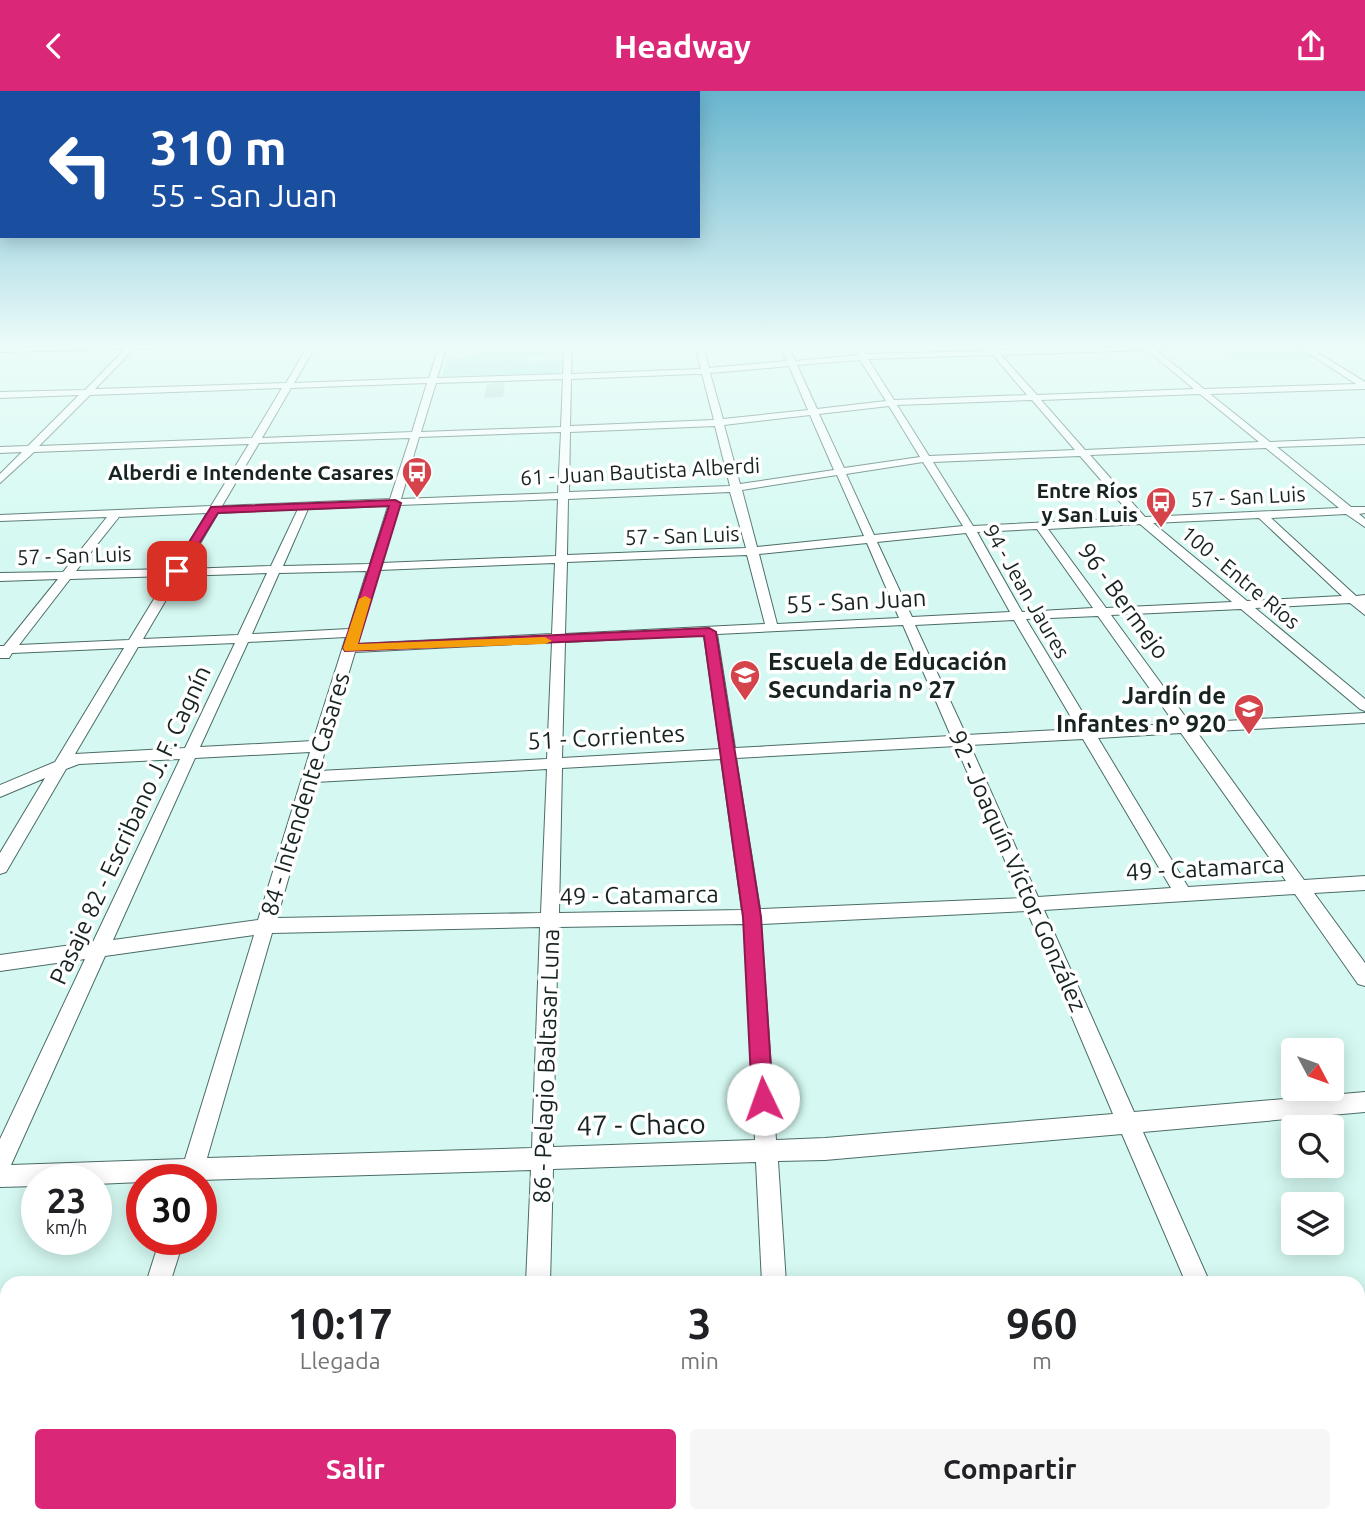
<!DOCTYPE html>
<html lang="es">
<head>
<meta charset="utf-8">
<style>
	:root { --surface:#fff; --page:#f6f6f6; --text:#202124; --muted:#757577; --accent:#db2777 }
	body { margin:0; font-family:Ubuntu,sans-serif; background:var(--page); color:var(--text); height:100vh; display:flex; flex-direction:column; font-size:26px; white-space:nowrap }
	* { box-sizing:border-box; margin:0 }
	p { font-size:23px; color:var(--muted) }
	.icon { flex:none; width:38px; height:38px; fill:none; stroke:currentColor; stroke-width:2; stroke-linecap:round; stroke-linejoin:round }
	.map { position:relative; flex:1; overflow:hidden }
	.sheet { position:absolute; left:0px; top:1185px; width:1365px; height:247px; display:flex; flex-direction:column; background:var(--surface); border-radius:21px 21px 0 0; box-shadow:0 4px 18px #0003 }
	.sheet>* { flex:none }
	.banner { position:absolute; left:0px; top:0px; width:700px; height:147px; box-shadow:0 4px 18px #0003; background:#1a4fa0; color:#fff; overflow:hidden }
	.needle { width:46px; rotate:131deg }
	.fabs { position:absolute; left:1281px; top:947px; display:grid; gap:14px }
	.fabs a { display:grid; place-items:center; width:63px; height:63px; border-radius:7px; background:var(--surface); box-shadow:0 4px 18px #0003; font-size:35px }
	.speed { position:absolute; left:21px; top:1073px; display:flex; gap:14px; font-size:35px; font-weight:700; text-align:center }
	.speed>* { display:grid; place-content:center; width:91px; height:91px; border-radius:50%; background:var(--surface); box-shadow:0 4px 18px #0003; line-height:1 }
	.speed small { font-size:18px; font-weight:400 }
	.speed .limit { border:10px solid #d22; background:#fff; color:#111 }
	.pin { position:absolute; display:grid; place-items:center; width:60px; height:60px; color:#fff; margin:-30px; border-radius:14px; box-shadow:0 4px 10px #0006 }
	.me { position:absolute; width:77px; margin:-38px; rotate:357deg; stroke-linejoin:round; filter:drop-shadow(0 0 5px #0008) }
	.turn { display:flex; align-items:center; gap:24px; height:147px; padding:0 35px; font-size:32px }
	.turn .icon { width:91px; height:91px; stroke-width:2.5 }
	.turn b { display:block; font-size:49px; line-height:60px }
	.eta { display:flex; justify-content:space-evenly; align-items:center; height:119px; text-align:center }
	.eta b { font-size:42px; font-weight:600; line-height:49px }
	.primary-button { display:flex; gap:14px; margin-top:auto; padding:14px 35px }
	.primary-button a { flex:1; height:80px; border-radius:7px; background:var(--accent); color:#fff; font-size:28px; font-weight:600; line-height:80px; text-align:center }
	.primary-button a+a { background:var(--page); color:var(--text) }
	header { display:flex; justify-content:space-between; align-items:center; height:91px; padding:0 35px; background:var(--accent); color:#fff; font-size:32px; font-weight:600 }
	.map>svg:first-child { display:block }
	.green { fill:#9be8db }
	.building { fill:#b6d9d3 }
	.lines { fill:none; stroke-linecap:round; stroke-linejoin:round }
	.minor-casing { stroke:#4c6c67; stroke-width:2 }
	.major-casing { stroke:#4c6c67; stroke-width:3 }
	.minor { fill:#fff; fill-rule:evenodd }
	.major { fill:#fff; fill-rule:evenodd }
	.route { fill:#db2777; stroke:#8e194d; stroke-width:2 }
	.slow { fill:#f59e0b }
	.labels { text-anchor:middle; dominant-baseline:central; stroke-width:7; stroke-linejoin:round; paint-order:stroke }
	.far-street-label { font-size:21px; fill:#172422; stroke:#fff }
	.far-poi-label { font-size:21px; font-weight:bold; fill:#172422; stroke:#fff; text-anchor:end }
	.street-label { font-size:24px; fill:#172422; stroke:#fff }
	.poi-label { font-size:24px; font-weight:bold; fill:#172422; stroke:#fff; text-anchor:start }
	.near-street-label { font-size:28px; fill:#172422; stroke:#fff }
</style>
</head>
<body>
<header><svg class="icon" aria-label="back" viewBox="0 0 24 24"><path d="M15 5l-7 7 7 7"/></svg>Headway<svg class="icon" aria-label="share" viewBox="0 0 24 24"><path d="M12 15V3M7 8l5-5 5 5M5 13v7h14v-7"/></svg></header>
<div class="map">
<svg width="1365" height="1430" viewBox="0 0 1365 1430">
	<rect width="100%" height="100%" fill="#d5f9f2"/>
	<!-- green -->
	<g class="green">
		<polygon points="480,255 523,255 523,259 531,259 532,255 561,255 561,262 522,265 527,267 527,270 561,269 560,282 442,285 447,268 468,267 469,264 478,263"/>
		<polygon points="1298,255 1317,267 1238,270 1219,257"/>
	</g>
	<!-- building -->
	<polygon class="building" points="505,292 503,306 484,307 487,293"/>
	<g class="lines">
		<!-- minor casing -->
		<g class="minor-casing">
			<g id="minor">
				<path d="M89,255H174L170,257L134,258L95,298L286,292L308,255H316L294,292L429,287L439,255H447L437,287L563,283L564,255H572L571,283L701,278L695,255H703L709,277L787,270L780,255H788L795,270L858,264L852,255H860L865,263L989,260L987,255H993L997,259L1214,255L1210,257L1156,259L1204,298L1356,293L1298,255H1307L1365,291V298L1210,303L1270,351L1365,347V353L1277,356L1351,416H1365V422L1359,423L1365,428V436L1346,423L1271,427L1356,505L1365,504V524L1350,512L1255,517L1365,608V620L1360,618L1241,518L1111,524L1190,632L1365,622V632L1197,641L1304,789L1365,785V799L1314,802L1365,872V895L1358,893L1295,803L1044,819L1134,1021L1365,1001V1021L1143,1041L1210,1192H1186L1122,1043L825,1069L778,1070L786,1192H762L756,1071L553,1078L550,1192H526L531,1079L201,1089L142,1088V1091L96,1093V1088H37V1095L0,1096V1048L85,868L0,880V864L93,851L180,668L79,673L66,678L6,781L0,783V762L45,687L0,706V694L55,671L124,557L12,562L9,567H0V555H4L58,488L0,490V482L63,481L107,426L0,430V424L211,415L249,353L34,361L0,392V383L22,361L0,362V356L28,355L79,304L0,307V301L85,299L125,258L0,261V257ZM1147,259L1194,298L1037,304L1001,264ZM993,264L1027,304L894,309L868,268ZM860,269L886,310L817,318L797,274ZM789,275L808,319L723,328L710,282ZM695,283H702L714,329L570,335L571,288ZM563,288L561,336L421,341L436,292ZM427,292L412,341L262,347L291,297ZM282,297L252,347L39,355L90,304ZM1200,303L1259,351L1085,359L1041,309ZM1032,309L1075,359L929,365L897,314ZM889,315L920,366L844,377L819,323ZM810,324L834,379L740,393L724,334ZM715,335L730,395L569,401L570,341ZM561,341L558,402L401,408L419,346ZM410,347L390,408L222,415L259,352ZM1266,357L1339,417L1145,426L1090,364ZM1080,365L1134,427L973,435L933,371ZM923,371L963,435L874,444L846,383ZM837,384L864,445L757,456L742,399ZM730,401L746,457L567,464L568,408ZM558,408L556,465L381,472L399,414ZM388,415L370,473L283,475L308,418ZM298,418L271,475L185,478L218,422ZM207,422L173,478L76,480L119,426ZM1259,427L1342,505L1247,510L1153,432ZM1140,433L1232,511L1106,517L1048,438ZM1037,438L1093,517L1022,521L977,441ZM966,442L1010,521L912,526L877,451ZM867,452L899,527L777,533L759,463ZM747,464L765,533L565,543L567,471ZM555,472L552,543L357,553L379,479ZM367,480L349,538L252,543L279,482ZM267,482L238,544L143,548L180,485ZM168,485L129,549L19,554L70,488ZM1098,525L1175,633L1092,637L1026,528ZM1014,529L1078,638L966,644L915,534ZM903,534L951,645L735,657L717,543ZM704,544L720,658L562,667L565,551ZM346,546L313,650L200,656L248,551ZM552,551L547,668L319,680L355,561ZM235,552L185,657L75,663L138,556ZM1181,642L1286,790L1188,796L1098,647ZM1083,648L1171,797L1038,806L970,654ZM956,655L1021,807L760,818L736,667ZM310,661L258,829L113,849L195,667ZM721,668L742,819L559,822L562,677ZM547,678L541,822L277,827L316,691ZM1027,820L1113,1023L825,1047L776,1049L761,833ZM744,833L755,1049L553,1056L558,836ZM540,836L532,1057L207,1067L272,842ZM254,844L185,1068L11,1074L105,865Z"/>
				<polygon points="160,1148 184,1148 170,1192 146,1192"/>
				<rect x="1358" y="1330" width="7" height="26"/>
				<polygon points="73,1424 101,1424 99,1430 71,1430"/>
				<rect x="520" y="1424" width="28" height="6"/>
				<polygon points="590,1424 650,1424 647,1430 588,1430"/>
				<polygon points="773,1424 801,1424 802,1430 774,1430"/>
				<polygon points="1287,1424 1315,1424 1317,1430 1289,1430"/>
			</g>
		</g>
		<!-- major casing -->
		<g class="major-casing">
			<polygon id="major" points="0,255 7,255 0,259"/>
		</g>
		<!-- minor -->
		<use href="#minor" class="minor"/>
		<!-- major -->
		<use href="#major" class="major"/>
	</g>
	<!-- sky -->
	<linearGradient id="sky" x2="0" y2="1"><stop stop-color="#68b5ce"/><stop offset="0.56" stop-color="#ecfcf9"/><stop offset="1" stop-color="#ecfcf9" stop-opacity="0"/></linearGradient>
	<rect width="1365" height="455" fill="url(#sky)"/>
	<!-- route -->
	<polygon class="route" points="395,409 401,412 358,553 709,537 716,541 761,826 773,1008 770,1015 763,1018 755,1015 752,1008 743,826 704,545 345,560 343,557 389,415 218,422 181,482 171,480 211,416"/>
	<!-- slow -->
	<polygon class="slow" points="365,505 371,508 358,553 545,546 552,550 545,553 345,560 343,557 359,508"/>
	<!-- icons -->
	<defs>
		<g id="bus-pin" transform="scale(1.575)"><path d="M0 17L-7.5 6A9.5 9.5 0 1 1 7.5 6Z" fill="#d4444a" stroke="#fff"/><path d="M-5-6H5V4H4V6H2V4H-2V6H-4V4H-5ZM-3.5-4V0h7V-4ZM-3.5 1.2v1.5H-2V1.2ZM2 1.2v1.5H3.5V1.2Z" fill="#fff"/></g>
		<g id="school-pin" transform="scale(1.575)"><path d="M0 17L-7.5 6A9.5 9.5 0 1 1 7.5 6Z" fill="#d4444a" stroke="#fff"/><path d="M0-5L7-2L0 1L-7-2ZM-4 1L0 2.5L4 1V4Q0 6-4 4Z" fill="#fff"/></g>
	</defs>
	<g fill-rule="evenodd">
		<use href="#bus-pin" x="417" y="381"/>
		<use href="#bus-pin" x="1161" y="411"/>
		<use href="#school-pin" x="745" y="584"/>
		<use href="#school-pin" x="1249" y="618"/>
	</g>
	<g class="labels">
		<!-- far-street labels -->
		<g class="far-street-label">
			<text transform="translate(640 380) rotate(-3)">61 - Juan Bautista Alberdi</text>
			<text transform="translate(1248 405) rotate(-3)">57 - San Luis</text>
			<text transform="translate(682 444) rotate(-2)">57 - San Luis</text>
			<text transform="translate(74 464) rotate(-2)">57 - San Luis</text>
			<text transform="translate(1241 486) rotate(40)">100 - Entre Ríos</text>
			<text transform="translate(1027 500) rotate(60)">94 - Jean Jaures</text>
		</g>
		<!-- far-poi labels -->
		<g class="far-poi-label">
			<text x="394" y="381">Alberdi e Intendente Casares</text>
			<text x="1138" y="399">Entre Ríos<tspan x="1138" dy="24">y San Luis</tspan></text>
		</g>
		<!-- street labels -->
		<g class="street-label">
			<text transform="translate(856 510) rotate(-3)">55 - San Juan</text>
			<text transform="translate(1124 510) rotate(54)">96 - Bermejo</text>
			<text transform="translate(606 646) rotate(-3)">51 - Corrientes</text>
			<text transform="translate(305 703) rotate(-73)">84 - Intendente Casares</text>
			<text transform="translate(130 734) rotate(-65)">Pasaje 82 - Escribano J. F. Cagnín</text>
			<text transform="translate(1205 777) rotate(-3)">49 - Catamarca</text>
			<text transform="translate(1018 780) rotate(66)">92 - Joaquín Víctor González</text>
			<text transform="translate(639 804) rotate(-1)">49 - Catamarca</text>
			<text transform="translate(546 975) rotate(-88)">86 - Pelagio Baltasar Luna</text>
		</g>
		<!-- poi labels -->
		<g class="poi-label">
			<text x="768" y="570">Escuela de Educación<tspan x="768" dy="28">Secundaria nº 27</tspan></text>
			<text x="1226" y="604" text-anchor="end">Jardín de<tspan x="1226" dy="28">Infantes nº 920</tspan></text>
		</g>
		<!-- near-street labels -->
		<g class="near-street-label">
			<text transform="translate(641 1033) rotate(-1)">47 - Chaco</text>
		</g>
	</g>
</svg>
<div class="fabs">
<a><svg class="needle" viewBox="-14 -14 28 28"><path d="M0-13l5 13h-10z" fill="#e53935"/><path d="M0 13l5-13h-10z" fill="#757577"/></svg></a>
<a><svg class="icon" aria-label="search" viewBox="0 0 24 24"><circle cx="10" cy="10" r="6"/><path d="M15 15l6 6"/></svg></a>
<a><svg class="icon" aria-label="layers" viewBox="0 0 24 24"><path d="M12 4l9 5-9 5-9-5zM3 14l9 5 9-5"/></svg></a>
</div>
<div class="speed"><div>23<small>km/h</small></div><div class="limit">30</div></div>
<div class="pin" style="left:177px;top:480px;background:#d93025"><svg class="icon" aria-label="arrive" viewBox="0 0 24 24"><path d="M6 21V4h12l-3 4 3 4H6"/></svg></div>
<svg class="me" style="left:763px;top:1008px" viewBox="-20 -20 40 40"><circle r="19" fill="#fff"/><path d="M0-13L10 11 0 6-10 11z" fill="#db2777"/></svg>
<div class="banner">
<div class="turn"><svg class="icon" aria-label="left" viewBox="0 0 24 24"><path d="M17 20v-9H6M10 6l-5 5 5 5"/></svg><div><b>310 m</b>55 - San Juan</div></div>
</div>
<section class="sheet">
<div class="eta">
<div><b>10:17</b><p>Llegada</p></div>
<div><b>3</b><p>min</p></div>
<div><b>960</b><p>m</p></div>
</div>
<div class="primary-button"><a>Salir</a><a>Compartir</a></div>
</section>
</div>
</body>
</html>
